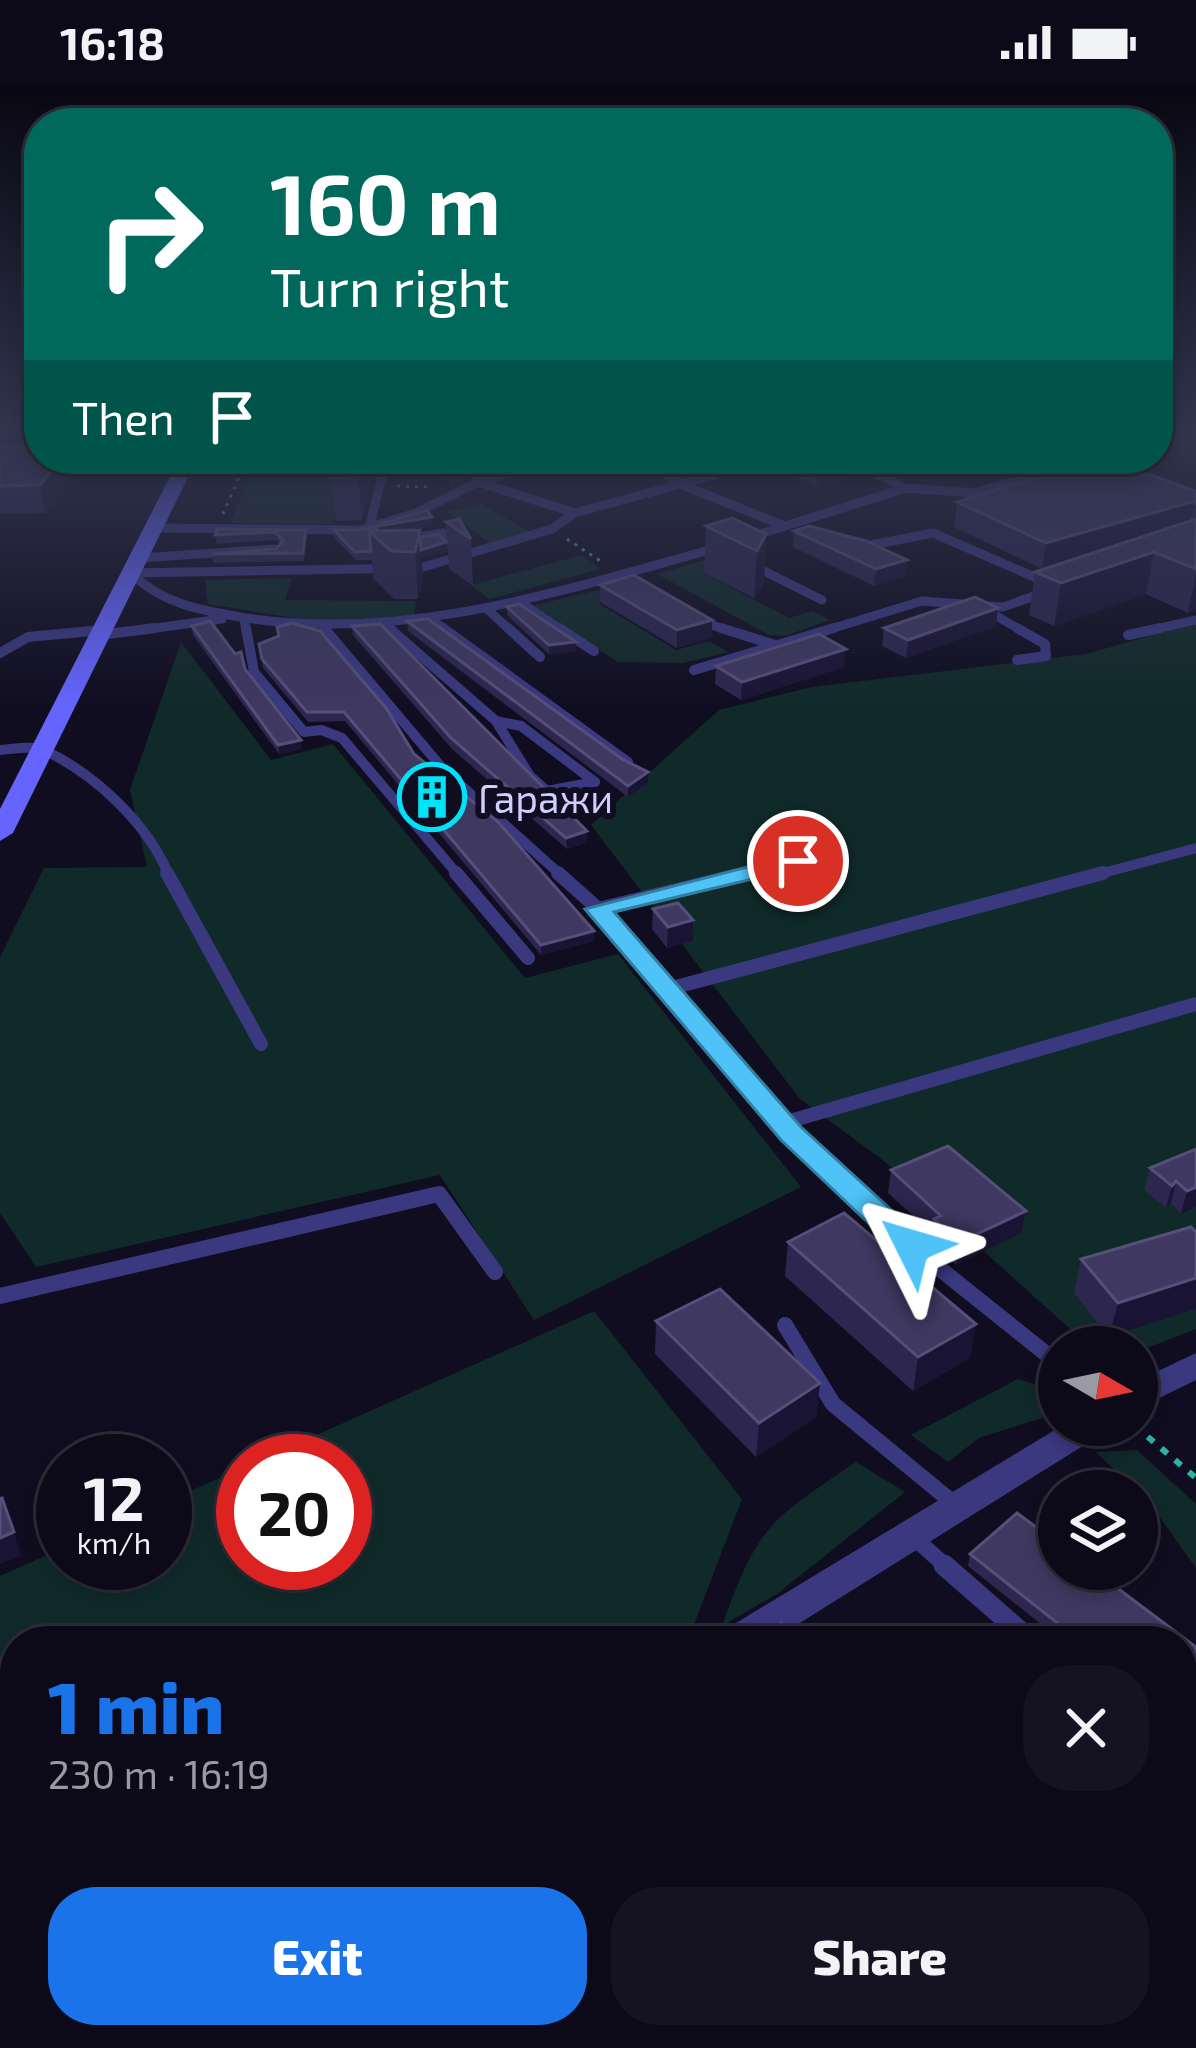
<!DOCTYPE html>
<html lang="en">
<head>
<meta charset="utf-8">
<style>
	:root { --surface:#0c0a18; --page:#151321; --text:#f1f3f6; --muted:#9a9aa2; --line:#2c2b37; --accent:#1a73e8 }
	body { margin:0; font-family:"Exo 2",sans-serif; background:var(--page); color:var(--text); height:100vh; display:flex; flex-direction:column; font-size:45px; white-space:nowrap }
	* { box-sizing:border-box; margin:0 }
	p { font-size:39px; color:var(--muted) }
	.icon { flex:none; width:66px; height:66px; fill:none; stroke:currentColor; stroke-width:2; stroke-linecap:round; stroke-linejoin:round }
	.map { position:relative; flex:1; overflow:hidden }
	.details { position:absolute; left:0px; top:1542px; width:1197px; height:423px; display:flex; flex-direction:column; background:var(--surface); border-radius:48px 48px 0 0; box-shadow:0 6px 18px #0003,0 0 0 3px var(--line) }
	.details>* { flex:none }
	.top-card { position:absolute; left:24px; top:24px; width:1149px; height:366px; border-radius:48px; box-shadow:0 6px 18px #0003,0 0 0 3px var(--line); background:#00695c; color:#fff; overflow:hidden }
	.needle { width:78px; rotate:99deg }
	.buttons { position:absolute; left:1038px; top:1242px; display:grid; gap:24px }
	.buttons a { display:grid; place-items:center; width:120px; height:120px; border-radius:50%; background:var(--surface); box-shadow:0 6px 18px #0003,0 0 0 3px var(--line); font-size:60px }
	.speed { position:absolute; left:36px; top:1350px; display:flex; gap:24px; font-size:60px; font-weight:700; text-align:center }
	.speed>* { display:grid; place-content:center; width:156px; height:156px; border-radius:50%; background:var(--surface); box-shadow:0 6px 18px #0003,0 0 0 3px var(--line); line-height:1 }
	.speed small { font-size:30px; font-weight:400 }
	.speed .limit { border:18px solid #d22; background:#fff; color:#111 }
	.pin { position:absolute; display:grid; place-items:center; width:102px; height:102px; color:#fff; margin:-51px; border:6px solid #fff; border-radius:50%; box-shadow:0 3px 12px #0007 }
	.me { position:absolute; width:132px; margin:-66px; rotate:310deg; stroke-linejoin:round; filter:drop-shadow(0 0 9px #0008) }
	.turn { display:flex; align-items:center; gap:42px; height:252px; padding:0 48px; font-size:54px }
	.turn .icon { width:156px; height:156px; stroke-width:2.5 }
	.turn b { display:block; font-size:84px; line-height:102px }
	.then { display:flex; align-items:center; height:114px; padding:0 48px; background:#0003; gap:24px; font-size:45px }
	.round { display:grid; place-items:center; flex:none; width:126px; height:126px; border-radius:48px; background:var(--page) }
	.summary { display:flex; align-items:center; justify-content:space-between; height:204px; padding:0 48px }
	h1 { font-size:72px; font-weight:800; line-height:90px; color:var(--accent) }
	.primary-button { display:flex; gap:24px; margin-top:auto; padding:24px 48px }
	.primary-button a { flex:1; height:138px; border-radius:48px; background:var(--accent); color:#fff; font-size:48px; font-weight:800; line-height:138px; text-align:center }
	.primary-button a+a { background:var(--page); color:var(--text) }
	.status { display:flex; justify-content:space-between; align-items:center; height:84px; padding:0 60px; background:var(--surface); direction:ltr }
	.status svg { height:33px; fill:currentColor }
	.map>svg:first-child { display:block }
	.green { fill:#102a29 }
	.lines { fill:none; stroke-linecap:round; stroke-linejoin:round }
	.path-far1 { stroke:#2eb1a7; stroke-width:3; stroke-dasharray:3 6; stroke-linecap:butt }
	.path { stroke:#2eb1a7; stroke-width:6; stroke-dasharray:8 10; stroke-linecap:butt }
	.lane-far4 { stroke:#3a387f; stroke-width:9 }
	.lane-far3 { stroke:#3a387f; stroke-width:10 }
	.lane-far2 { stroke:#3a387f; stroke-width:14 }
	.lane-far1 { stroke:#3a387f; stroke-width:16 }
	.lane { stroke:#3a387f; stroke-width:21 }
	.street { fill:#3a387f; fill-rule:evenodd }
	.secondary { fill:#6565fe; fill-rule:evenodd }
	.wall { fill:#2d264e }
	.shaded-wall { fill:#1a1434 }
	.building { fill:#3f3861; stroke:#564f7a; stroke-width:3 }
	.route { fill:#4fc3f7; stroke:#337fa1; stroke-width:3 }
	.labels { text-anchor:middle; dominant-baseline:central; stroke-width:12; stroke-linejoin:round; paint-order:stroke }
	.poi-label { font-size:39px; fill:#d1cdff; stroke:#100d20; text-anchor:start }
</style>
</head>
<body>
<div class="status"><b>16:18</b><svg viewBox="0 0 49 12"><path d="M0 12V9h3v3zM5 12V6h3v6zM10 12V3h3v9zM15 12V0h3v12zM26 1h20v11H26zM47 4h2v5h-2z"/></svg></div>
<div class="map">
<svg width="1196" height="1964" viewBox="0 0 1196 1964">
	<rect width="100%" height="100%" fill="#100d20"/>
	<!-- green -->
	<g class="green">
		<polygon points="259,375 348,375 332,440 230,439"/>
		<polygon points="481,420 528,447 490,459 447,428"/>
		<polygon points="582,471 601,485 489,515 471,501"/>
		<polygon points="711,474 724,481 703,489 789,534 813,527 830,536 785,552 769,551 657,490"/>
		<polygon points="291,494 285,516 416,517 414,535 314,537 208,520 205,496"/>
		<polygon points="614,502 628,509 598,519 676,566 710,557 728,568 683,579 618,578 532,522"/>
		<polygon points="1196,539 1196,1245 1137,1268 1137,1263 1090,1263 884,1077 800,1015 591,741 719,626 812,603 1086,570"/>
		<polygon points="181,558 271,676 333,660 525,894 618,870 801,1103 534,1236 440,1091 36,1183 0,1129 0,873 44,784 147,783 130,706"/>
		<polygon points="594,1227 742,1415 693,1543 672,1557 15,1557 15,1943 0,1949 0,1492 63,1464 63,1479 165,1479 165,1418 243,1384 243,1479 345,1479 345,1377 258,1377"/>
		<polygon points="1018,1295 1059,1308 1042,1334 979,1354 948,1378 911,1351"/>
		<polygon points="1137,1366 1196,1420 1196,1484 1151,1421 1096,1368"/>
		<path d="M856,1378L905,1408L777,1510L722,1542C758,1441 769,1437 856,1378Z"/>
	</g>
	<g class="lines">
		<!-- path-far1 -->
		<g class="path-far1">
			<polyline points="397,402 428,403"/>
			<polyline points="223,430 247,375"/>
			<polyline points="567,455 602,478"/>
		</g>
		<!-- path -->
		<polyline class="path" points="1134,1341 1196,1394"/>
		<!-- lane-far4 -->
		<g class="lane-far4">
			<polyline points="1158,355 1178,350"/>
			<polyline points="643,375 680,400 782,441"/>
			<polyline points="845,375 906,404"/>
			<polyline points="131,384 184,383"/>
			<polyline points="478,398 575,429"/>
			<polyline points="478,398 554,375"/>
			<polyline points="370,441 386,375"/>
			<polyline points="154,444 360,446 416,429 478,398 468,375"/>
			<polyline points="747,454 906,404 974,409 1094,375"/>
			<polyline points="407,455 443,449 456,463"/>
			<polyline points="139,474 275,465"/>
			<polyline points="748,479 822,516"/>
			<path d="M131,489C161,519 199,526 240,533C403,560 564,506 720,463"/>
			<polyline points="131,489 420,484 552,445 575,429 724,388 827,375"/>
			<polyline points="520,518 563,547"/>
			<polyline points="985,525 1022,547"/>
			<polyline points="488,526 511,547"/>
			<polyline points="244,535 246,547"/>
			<polyline points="432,536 447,547"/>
			<polyline points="700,537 730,547"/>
			<polyline points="386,541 393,547"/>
			<polyline points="323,543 326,547"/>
			<polyline points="94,547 102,546"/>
			<polyline points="133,547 222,535"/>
			<polyline points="824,547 922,517 1003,523 1051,506 1046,498 933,449 861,463"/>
			<polyline points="1147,547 1196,536"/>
		</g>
		<!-- lane-far3 -->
		<g class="lane-far3">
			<polyline points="246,544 254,588 304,648 321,646 342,654 459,792"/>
			<polyline points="324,544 443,685 562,792"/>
			<polyline points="389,544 496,637 530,692 547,707 595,698"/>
			<polyline points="443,544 628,678"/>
			<polyline points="508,544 540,573"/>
			<polyline points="559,544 594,567"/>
			<polyline points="721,544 775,561"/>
			<polyline points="100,551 155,544"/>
			<polyline points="1128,551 1161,544"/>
			<polyline points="0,569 28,553 102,546"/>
			<polyline points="1017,576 1046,572 1045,560 1017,544"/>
			<polyline points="694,586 834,544"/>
			<polyline points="496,637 521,642 595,698"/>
			<path d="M0,666C14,665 35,661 46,667C96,691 149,741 169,792"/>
			<polyline points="734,792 828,769"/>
			<polyline points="1092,792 1196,764"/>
		</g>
		<!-- lane-far2 -->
		<g class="lane-far2">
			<polyline points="167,789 261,960"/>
			<polyline points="456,789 528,874"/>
			<polyline points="558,789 595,822 791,1050 840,1099"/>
			<polyline points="598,825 747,789"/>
			<polyline points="668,905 1103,789"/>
			<polyline points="783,1039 1196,920"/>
		</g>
		<!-- lane-far1 -->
		<g class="lane-far1">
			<polyline points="837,1096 875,1133 1059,1280"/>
			<polyline points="0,1212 439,1110 495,1188"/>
			<polyline points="785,1241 833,1320 957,1422"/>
			<polyline points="911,1451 948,1484"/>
		</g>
		<!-- lane -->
		<polyline class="lane" points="944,1481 1031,1557"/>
		<!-- street -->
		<g class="street">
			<polygon points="1196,1269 1196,1296 1137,1325 1137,1297"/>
			<polygon points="1063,1341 1107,1341 1102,1350 771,1557 720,1557 726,1545"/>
			<polygon points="34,1950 109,1950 103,1964 28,1964"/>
		</g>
		<!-- secondary -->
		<polygon class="secondary" points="179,375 197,375 13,749 0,757 0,725"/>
	</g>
	<!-- wall -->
	<g class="wall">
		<polygon points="0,363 39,375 72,375 75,390 45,429 0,430"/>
		<polygon points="336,375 377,375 362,436 335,437 331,392"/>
		<polygon points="428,375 464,375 465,394 453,401"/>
		<polygon points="788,375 859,375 858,391 817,403 787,389"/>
		<polygon points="1196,407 1196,525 1188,529 1146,510 1054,542 1029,531 1035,488 1042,485 954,443 957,418"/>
		<polygon points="446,438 471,455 473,502 449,485"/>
		<polygon points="433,442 404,446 420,453 446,458 447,467 421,474 423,493 418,515 394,515 373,494 372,476 356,476 335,455 334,446"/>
		<polygon points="706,442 766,450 764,497 754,514 704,489"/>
		<polygon points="306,446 304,477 213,479 212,470 276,465 280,461 276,456 217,460 215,451"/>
		<polygon points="794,447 907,476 905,493 874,502 793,463"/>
		<polygon points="600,501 712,553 677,564 600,518"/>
		<polygon points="507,523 576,567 549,570 507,531"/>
		<polygon points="407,537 648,699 628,713 408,547"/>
		<polygon points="192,542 245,585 302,665 279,670 193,551"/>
		<polygon points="352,542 587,758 567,765 452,665 353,551"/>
		<polygon points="996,542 906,574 882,562 884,544"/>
		<polygon points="277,543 414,670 594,857 541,871 345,637 308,638 263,584 259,560 278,553"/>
		<polygon points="716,582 844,583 741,616 715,600"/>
		<polygon points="653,825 693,857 667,864 652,845"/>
		<polygon points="1196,1065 1196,1123 1181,1130 1171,1119 1166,1124 1144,1106 1150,1084"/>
		<polygon points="891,1086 1021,1149 956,1181 931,1158 932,1149 888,1109"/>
		<polygon points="1196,1148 1196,1225 1109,1253 1074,1209 1081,1175"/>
		<polygon points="788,1158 970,1274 913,1307 785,1192"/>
		<polygon points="656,1237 820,1299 816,1333 756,1373 655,1270"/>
		<polygon points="1017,1429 1059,1460 1059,1485 1092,1485 1196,1563 1196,1664 1182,1652 1182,1557 1062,1557 968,1482 970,1470"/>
		<polygon points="1196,1670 1196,1770 1182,1758 1182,1685"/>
	</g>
	<!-- shaded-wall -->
	<g class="shaded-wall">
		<polygon points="61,375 72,375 75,390 45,429 40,401"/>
		<polygon points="363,375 377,375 362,436 358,391"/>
		<polygon points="451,375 464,375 465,394 453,401"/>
		<polygon points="860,376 858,391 817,403 818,387"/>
		<polygon points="1195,417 1189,442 1042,485 1046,459"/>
		<polygon points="432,433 433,442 379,450 371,448 378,442"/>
		<polygon points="420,446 421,466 446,458 447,467 421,474 423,493 418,515 415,468"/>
		<polygon points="766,450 764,497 754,514 757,467"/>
		<polygon points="1154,468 1146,510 1054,542 1061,499"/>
		<polygon points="907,476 905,493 874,502 876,485"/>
		<polygon points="1196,490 1196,525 1188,529"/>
		<polygon points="998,524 996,542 906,574 908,556"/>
		<polygon points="712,536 712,553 677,564 677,546"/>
		<polygon points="576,558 576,567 549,570 549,561"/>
		<polygon points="846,565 844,583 741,616 742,598"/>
		<polygon points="301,656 302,665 279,670 278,661"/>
		<polygon points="648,688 648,699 628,713 628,702"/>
		<polygon points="587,747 587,758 567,765 566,754"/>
		<polygon points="693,836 693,857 667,864 668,843"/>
		<polygon points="594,847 594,857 541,871 541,861"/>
		<polygon points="1176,1097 1171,1119 1166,1124 1172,1102"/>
		<polygon points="1196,1103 1196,1123 1181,1130 1187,1107"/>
		<polygon points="1026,1127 1021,1149 956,1181 960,1158"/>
		<polygon points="1196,1194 1196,1225 1109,1253 1118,1219"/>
		<polygon points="976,1240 970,1274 913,1307 918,1273"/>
		<polygon points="820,1299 816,1333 756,1373 759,1339"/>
		<polygon points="14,1448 21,1472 0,1480 0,1454"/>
	</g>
	<!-- building -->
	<g class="building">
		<polygon points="0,363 39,363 39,375 61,375 40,401 0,402"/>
		<polygon points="336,375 363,375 358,391 331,392"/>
		<polygon points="792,375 859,375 860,376 818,387"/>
		<polygon points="1098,375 1106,375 1196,407 1196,421 1195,417 1046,459 957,418"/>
		<polygon points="427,426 432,433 378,442 373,447 369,447 371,467 355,468 334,446 361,446"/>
		<polygon points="732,434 766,450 757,467 706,442"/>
		<polygon points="459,435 471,455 446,438"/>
		<polygon points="1196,435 1196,485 1154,468 1061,499 1035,488"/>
		<polygon points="809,442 866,457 907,476 876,485 794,447"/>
		<polygon points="217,445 306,446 303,469 212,470 276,465 283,457 275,448 215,451"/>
		<polygon points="420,446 415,468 391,467 369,447"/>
		<polygon points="439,450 446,458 421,466 420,453"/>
		<polygon points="634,491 712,536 677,546 600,501"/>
		<polygon points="975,513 998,524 908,556 884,544"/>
		<polygon points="519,520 576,558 549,561 507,523"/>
		<polygon points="428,535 622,675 648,688 628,702 407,537"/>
		<polygon points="210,537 235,570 241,568 245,585 301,656 278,661 192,542"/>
		<polygon points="292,539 320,547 386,624 414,670 498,738 594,847 541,861 344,628 307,628 262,575 259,560 279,552 277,543"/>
		<polygon points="380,540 587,747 566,754 451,654 352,542"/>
		<polygon points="819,550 846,565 742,598 716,582"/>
		<polygon points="678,819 693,836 668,843 653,825"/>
		<polygon points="948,1062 1026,1127 960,1158 934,1135 941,1132 891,1086"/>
		<polygon points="1196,1065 1196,1103 1187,1107 1176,1097 1172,1102 1150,1084"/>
		<polygon points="844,1129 976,1240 918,1273 788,1158"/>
		<polygon points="1191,1143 1196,1148 1196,1194 1118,1219 1081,1175"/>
		<polygon points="720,1205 820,1299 759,1339 656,1237"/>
		<polygon points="2,1414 14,1448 0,1454 0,1415"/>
		<polygon points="1017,1429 1059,1460 1059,1485 1092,1485 1196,1563 1196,1649 1182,1638 1182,1557 1080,1557 970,1470"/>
		<polygon points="781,1539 799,1557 758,1557"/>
		<polygon points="1196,1670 1196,1755 1182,1743 1182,1685"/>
		<polygon points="283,1950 336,1950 345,1963 265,1964"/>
	</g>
	<!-- sky -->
	<linearGradient id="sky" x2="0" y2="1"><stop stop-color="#090712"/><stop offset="0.56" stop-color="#31354e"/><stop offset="1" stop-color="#31354e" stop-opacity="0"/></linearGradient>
	<rect width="1196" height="625" fill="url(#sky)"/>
	<!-- route -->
	<polygon class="route" points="798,770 807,772 807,782 614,828 801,1043 923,1155 928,1162 923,1170 901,1170 781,1056 585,825"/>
	<!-- icons -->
	<defs>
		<g id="building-ring" transform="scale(3.45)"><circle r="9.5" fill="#100d20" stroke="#02e2f6" stroke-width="1.5"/><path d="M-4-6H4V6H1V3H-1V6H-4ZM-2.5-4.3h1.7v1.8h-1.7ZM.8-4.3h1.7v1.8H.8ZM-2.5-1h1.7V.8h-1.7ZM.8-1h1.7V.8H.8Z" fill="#02e2f6"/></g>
	</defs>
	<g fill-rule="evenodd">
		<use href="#building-ring" x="432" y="713"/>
	</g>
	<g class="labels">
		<!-- poi labels -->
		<g class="poi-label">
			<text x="478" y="713">Гаражи</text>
		</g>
	</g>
</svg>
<div class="buttons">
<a><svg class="needle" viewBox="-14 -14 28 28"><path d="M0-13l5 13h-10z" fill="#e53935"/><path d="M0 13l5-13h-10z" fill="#9a9aa2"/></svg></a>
<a><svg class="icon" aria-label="layers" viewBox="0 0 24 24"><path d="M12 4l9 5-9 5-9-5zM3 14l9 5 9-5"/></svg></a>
</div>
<div class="speed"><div>12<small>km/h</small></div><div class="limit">20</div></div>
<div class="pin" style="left:798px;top:777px;background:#d93025"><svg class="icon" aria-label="arrive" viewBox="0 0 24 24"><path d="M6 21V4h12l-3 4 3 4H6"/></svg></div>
<svg class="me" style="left:912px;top:1162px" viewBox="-20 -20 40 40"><path d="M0-17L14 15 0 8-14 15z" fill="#4fc3f7" stroke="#fff" stroke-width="4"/></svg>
<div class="top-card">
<div class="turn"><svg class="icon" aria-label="right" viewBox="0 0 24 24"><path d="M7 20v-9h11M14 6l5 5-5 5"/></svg><div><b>160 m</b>Turn right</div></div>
<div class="then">Then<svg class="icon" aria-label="arrive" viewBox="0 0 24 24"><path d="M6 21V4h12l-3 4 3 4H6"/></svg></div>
</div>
<section class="details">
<div class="summary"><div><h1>1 min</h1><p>230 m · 16:19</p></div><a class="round"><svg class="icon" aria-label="close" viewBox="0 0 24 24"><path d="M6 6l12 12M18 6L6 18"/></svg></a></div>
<div class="primary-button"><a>Exit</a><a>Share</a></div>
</section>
</div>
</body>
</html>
